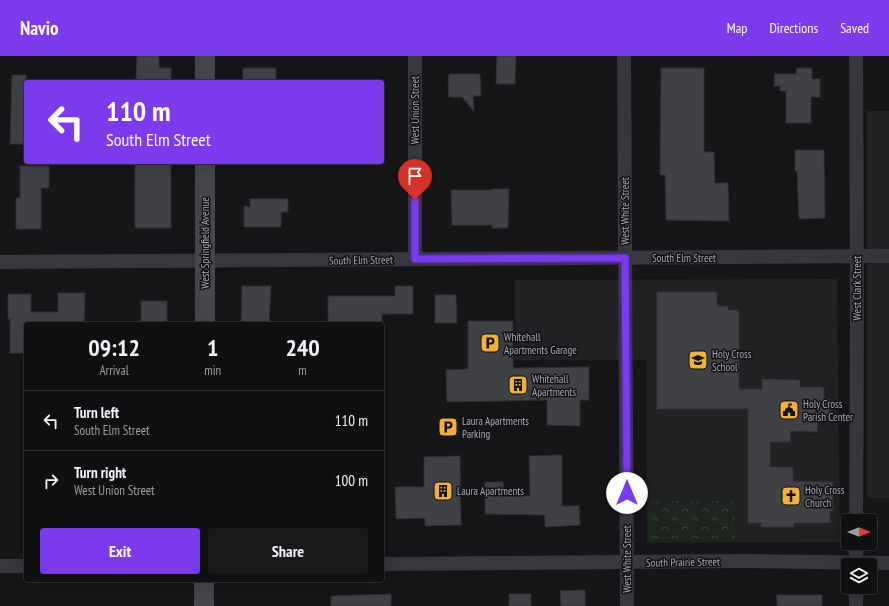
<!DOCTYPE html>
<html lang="en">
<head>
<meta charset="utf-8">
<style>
	:root { --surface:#101012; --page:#19191b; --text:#f1f3f6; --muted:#9c9d9f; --line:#303032; --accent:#7c3aed }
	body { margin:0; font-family:"PT Sans Narrow",sans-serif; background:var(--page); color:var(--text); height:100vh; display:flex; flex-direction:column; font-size:15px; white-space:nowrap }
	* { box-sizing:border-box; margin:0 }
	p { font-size:13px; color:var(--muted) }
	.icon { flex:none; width:22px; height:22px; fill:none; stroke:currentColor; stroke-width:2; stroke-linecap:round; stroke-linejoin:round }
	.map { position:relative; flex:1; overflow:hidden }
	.details { position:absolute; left:24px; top:266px; width:360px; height:260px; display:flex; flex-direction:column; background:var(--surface); border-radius:4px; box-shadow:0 4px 16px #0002,0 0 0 1px var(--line) }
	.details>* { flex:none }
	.hud { position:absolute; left:24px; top:24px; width:360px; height:84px; border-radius:4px; box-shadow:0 4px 16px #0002,0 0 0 1px var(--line); background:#7c3aed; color:#fff; overflow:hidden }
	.needle { width:26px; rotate:90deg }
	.tools { position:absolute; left:841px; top:458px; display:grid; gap:8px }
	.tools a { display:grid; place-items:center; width:36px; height:36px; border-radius:4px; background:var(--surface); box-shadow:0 4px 16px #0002,0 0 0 1px var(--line); font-size:20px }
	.pin { position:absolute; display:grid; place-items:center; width:34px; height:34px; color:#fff; margin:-41px -17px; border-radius:50% 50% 50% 0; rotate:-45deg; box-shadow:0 0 4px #0007 }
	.pin .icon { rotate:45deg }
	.me { position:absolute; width:44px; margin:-22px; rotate:0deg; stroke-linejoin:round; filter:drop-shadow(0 0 3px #0008) }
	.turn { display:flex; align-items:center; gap:14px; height:84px; padding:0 16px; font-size:18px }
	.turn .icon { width:52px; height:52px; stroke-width:2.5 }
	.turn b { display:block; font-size:28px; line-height:34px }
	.eta { display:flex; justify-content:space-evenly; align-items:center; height:68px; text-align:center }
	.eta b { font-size:24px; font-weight:700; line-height:28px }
	.action { display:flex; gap:8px; margin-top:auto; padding:8px 16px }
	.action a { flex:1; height:46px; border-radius:4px; background:var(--accent); color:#fff; font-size:16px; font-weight:700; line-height:46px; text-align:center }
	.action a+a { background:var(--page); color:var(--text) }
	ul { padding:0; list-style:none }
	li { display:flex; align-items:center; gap:12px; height:60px; padding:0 16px; border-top:1px solid var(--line) }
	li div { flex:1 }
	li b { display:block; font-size:15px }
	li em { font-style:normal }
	header { display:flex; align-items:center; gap:24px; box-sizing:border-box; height:56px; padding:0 20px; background:var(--accent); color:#fff }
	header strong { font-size:19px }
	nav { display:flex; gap:22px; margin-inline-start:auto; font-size:14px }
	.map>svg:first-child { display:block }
	.built { fill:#222225 }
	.forest { fill:url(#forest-crowns) }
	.building { fill:#404145; stroke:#303034 }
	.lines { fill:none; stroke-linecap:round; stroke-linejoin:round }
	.minor { stroke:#37383d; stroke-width:14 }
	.secondary { stroke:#45474d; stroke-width:20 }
	.route-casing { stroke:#51269a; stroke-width:10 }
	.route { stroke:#7c3aed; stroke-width:7 }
	.labels { text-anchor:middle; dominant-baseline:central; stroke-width:3; stroke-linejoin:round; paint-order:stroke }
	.street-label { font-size:11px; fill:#a8adb8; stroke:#111113 }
	.poi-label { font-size:11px; fill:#a8adb8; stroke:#111113; text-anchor:start }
</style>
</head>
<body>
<header>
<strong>Navio</strong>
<nav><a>Map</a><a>Directions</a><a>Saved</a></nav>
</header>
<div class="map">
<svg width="889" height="550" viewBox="0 0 889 550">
	<defs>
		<pattern id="forest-crowns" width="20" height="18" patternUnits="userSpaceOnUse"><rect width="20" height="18" fill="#1e261f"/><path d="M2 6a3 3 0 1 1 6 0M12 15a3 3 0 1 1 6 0" fill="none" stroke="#3c433d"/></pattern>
	</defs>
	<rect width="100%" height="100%" fill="#161618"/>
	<!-- built -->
	<g class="built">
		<rect x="867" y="55" width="22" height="387"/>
		<polygon points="837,223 840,486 647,487 646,304 515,304 515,224"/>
	</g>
	<!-- forest -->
	<rect class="forest" x="648" y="445" width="87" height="39"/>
	<!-- building -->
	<g class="building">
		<polygon points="137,0 159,0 159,12 171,12 171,26 136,26"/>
		<polygon points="497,0 516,0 515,28 496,28"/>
		<rect x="243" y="12" width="33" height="14"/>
		<polygon points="661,12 704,12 704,96 714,96 715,127 728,127 729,165 666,164 665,119 660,119"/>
		<polygon points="797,12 812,12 812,23 820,23 820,41 811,41 811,67 786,67 786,35 780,35 780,30 774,30 775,18 796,18"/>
		<polygon points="449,18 480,18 481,40 473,40 474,55 462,41 449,41 448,32"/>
		<polygon points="12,19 26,19 26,88 10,88"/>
		<polygon points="795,94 824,94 825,162 799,163 797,115 795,115"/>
		<rect x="135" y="106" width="36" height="66"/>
		<polygon points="20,110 49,110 49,132 41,132 41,173 16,173 16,142 20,142"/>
		<polygon points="492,133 509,133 508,172 492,172 492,169 452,169 451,134 492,134"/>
		<polygon points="250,143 288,143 288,156 281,156 281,171 244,171 244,150 250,151"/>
		<polygon points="242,230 271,230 269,268 241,268"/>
		<polygon points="395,230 413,230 413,258 382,258 382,268 328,268 328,240 395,240"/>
		<polygon points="657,236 717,236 717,250 728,250 728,254 739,254 739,333 762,333 762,323 800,324 800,331 824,331 824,343 830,343 830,365 818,364 817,376 791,375 790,386 770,386 770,411 793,411 793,425 833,426 833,455 830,455 830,467 794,467 794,471 761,471 761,467 748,467 748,353 657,353"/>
		<polygon points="58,237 85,237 84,268 26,268 26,297 10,297 10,263 8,263 8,238 31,238 31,256 58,256"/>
		<polygon points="435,239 456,239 457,267 435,267"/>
		<rect x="141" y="245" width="26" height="22"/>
		<polygon points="468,265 513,265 513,312 589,311 589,344 580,344 580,370 547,369 547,344 447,346 446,314 468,313"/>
		<polygon points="562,399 562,450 579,450 580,469 545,471 545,459 485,458 485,426 503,426 504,440 530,440 529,400"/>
		<polygon points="460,400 461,469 425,470 425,462 396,463 395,431 424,431 424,401"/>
		<polygon points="585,534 585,550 561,550 560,535"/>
		<polygon points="391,538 391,550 331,550 331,540"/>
		<rect x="509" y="538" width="22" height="12"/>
		<rect x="777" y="539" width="45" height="11"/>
	</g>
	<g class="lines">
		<!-- minor -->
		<g class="minor">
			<polyline points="624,0 627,550"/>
			<polyline points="415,203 415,0"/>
			<polyline points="0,206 889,200"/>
			<polyline points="856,465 857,250 856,0"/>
			<polyline points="856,487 856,509"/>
			<polyline points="382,508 742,505 889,507"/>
			<polyline points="0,510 26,510"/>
			<polyline points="856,531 856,550"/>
		</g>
		<!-- secondary -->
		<g class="secondary">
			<polyline points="205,0 205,26"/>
			<polyline points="205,268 205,106"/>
			<polyline points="204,550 204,524"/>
		</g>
	</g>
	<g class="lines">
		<!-- route casing -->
		<g class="route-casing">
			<polyline id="route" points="415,144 415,203 625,202 627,437"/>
		</g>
		<!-- route -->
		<use href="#route" class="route"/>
	</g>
	<!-- icons -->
	<defs>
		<g id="parking-square" transform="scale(1)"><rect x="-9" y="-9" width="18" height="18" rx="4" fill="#f2b134" stroke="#111113"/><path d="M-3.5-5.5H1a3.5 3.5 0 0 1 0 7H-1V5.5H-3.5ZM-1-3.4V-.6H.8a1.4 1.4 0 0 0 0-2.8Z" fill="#111"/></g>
		<g id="school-square" transform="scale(1)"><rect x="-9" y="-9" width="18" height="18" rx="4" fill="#f2b134" stroke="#111113"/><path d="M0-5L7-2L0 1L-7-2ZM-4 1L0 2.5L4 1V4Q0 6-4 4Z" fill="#111"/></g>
		<g id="building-square" transform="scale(1)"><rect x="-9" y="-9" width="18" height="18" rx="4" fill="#f2b134" stroke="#111113"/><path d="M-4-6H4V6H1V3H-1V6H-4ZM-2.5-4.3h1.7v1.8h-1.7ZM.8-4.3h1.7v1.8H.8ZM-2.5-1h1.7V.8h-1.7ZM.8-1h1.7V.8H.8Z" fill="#111"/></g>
		<g id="civic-square" transform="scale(1)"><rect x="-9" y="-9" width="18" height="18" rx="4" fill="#f2b134" stroke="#111113"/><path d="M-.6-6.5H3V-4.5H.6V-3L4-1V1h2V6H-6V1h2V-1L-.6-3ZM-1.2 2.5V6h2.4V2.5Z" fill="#111"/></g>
		<g id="church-square" transform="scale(1)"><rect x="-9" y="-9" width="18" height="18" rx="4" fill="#f2b134" stroke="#111113"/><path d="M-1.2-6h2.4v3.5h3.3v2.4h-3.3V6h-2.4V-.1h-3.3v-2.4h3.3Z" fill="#111"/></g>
	</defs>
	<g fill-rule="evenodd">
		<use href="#parking-square" x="490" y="287"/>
		<use href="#school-square" x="698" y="304"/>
		<use href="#building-square" x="518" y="329"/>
		<use href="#civic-square" x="789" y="354"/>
		<use href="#parking-square" x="448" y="371"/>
		<use href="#building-square" x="443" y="435"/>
		<use href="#church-square" x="791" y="440"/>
	</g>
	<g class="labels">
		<!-- street labels -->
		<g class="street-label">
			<text transform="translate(415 54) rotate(-90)">West Union Street</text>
			<text transform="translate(625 155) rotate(-90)">West White Street</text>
			<text transform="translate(205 187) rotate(-90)">West Springfield Avenue</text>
			<text x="684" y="202">South Elm Street</text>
			<text transform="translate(361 204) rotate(-1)">South Elm Street</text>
			<text transform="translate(857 232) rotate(-90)">West Clark Street</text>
			<text transform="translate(627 503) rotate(-90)">West White Street</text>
			<text transform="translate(683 506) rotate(-1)">South Prairie Street</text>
		</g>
		<!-- poi labels -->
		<g class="poi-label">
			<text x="504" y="281">Whitehall<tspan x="504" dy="13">Apartments Garage</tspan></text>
			<text x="712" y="298">Holy Cross<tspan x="712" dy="13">School</tspan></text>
			<text x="532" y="323">Whitehall<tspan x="532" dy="13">Apartments</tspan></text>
			<text x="803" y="348">Holy Cross<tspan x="803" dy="13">Parish Center</tspan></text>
			<text x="462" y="365">Laura Apartments<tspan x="462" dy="13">Parking</tspan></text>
			<text x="805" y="434">Holy Cross<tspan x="805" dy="13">Church</tspan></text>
			<text x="457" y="435">Laura Apartments</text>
		</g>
	</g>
</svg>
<div class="tools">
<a><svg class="needle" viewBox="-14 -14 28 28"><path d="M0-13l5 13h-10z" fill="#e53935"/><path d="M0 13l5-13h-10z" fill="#9c9d9f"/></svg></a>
<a><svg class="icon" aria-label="layers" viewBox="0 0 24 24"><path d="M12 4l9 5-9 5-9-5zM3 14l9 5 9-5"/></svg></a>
</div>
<div class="pin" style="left:415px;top:144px;background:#d93025"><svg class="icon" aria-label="arrive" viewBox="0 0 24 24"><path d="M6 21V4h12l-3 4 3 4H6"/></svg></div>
<svg class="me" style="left:627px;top:437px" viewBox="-20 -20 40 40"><circle r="19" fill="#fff"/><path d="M0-13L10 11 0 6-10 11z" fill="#7c3aed"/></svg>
<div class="hud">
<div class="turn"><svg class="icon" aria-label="left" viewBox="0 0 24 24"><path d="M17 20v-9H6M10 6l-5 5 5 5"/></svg><div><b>110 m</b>South Elm Street</div></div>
</div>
<section class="details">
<div class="eta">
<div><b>09:12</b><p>Arrival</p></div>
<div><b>1</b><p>min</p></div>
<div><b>240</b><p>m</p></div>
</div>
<ul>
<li><svg class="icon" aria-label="left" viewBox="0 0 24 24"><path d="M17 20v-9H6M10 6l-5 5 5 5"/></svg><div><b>Turn left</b><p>South Elm Street</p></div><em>110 m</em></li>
<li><svg class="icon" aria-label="right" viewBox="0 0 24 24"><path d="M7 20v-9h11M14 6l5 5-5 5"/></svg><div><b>Turn right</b><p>West Union Street</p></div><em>100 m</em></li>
</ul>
<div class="action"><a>Exit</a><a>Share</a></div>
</section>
</div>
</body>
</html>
